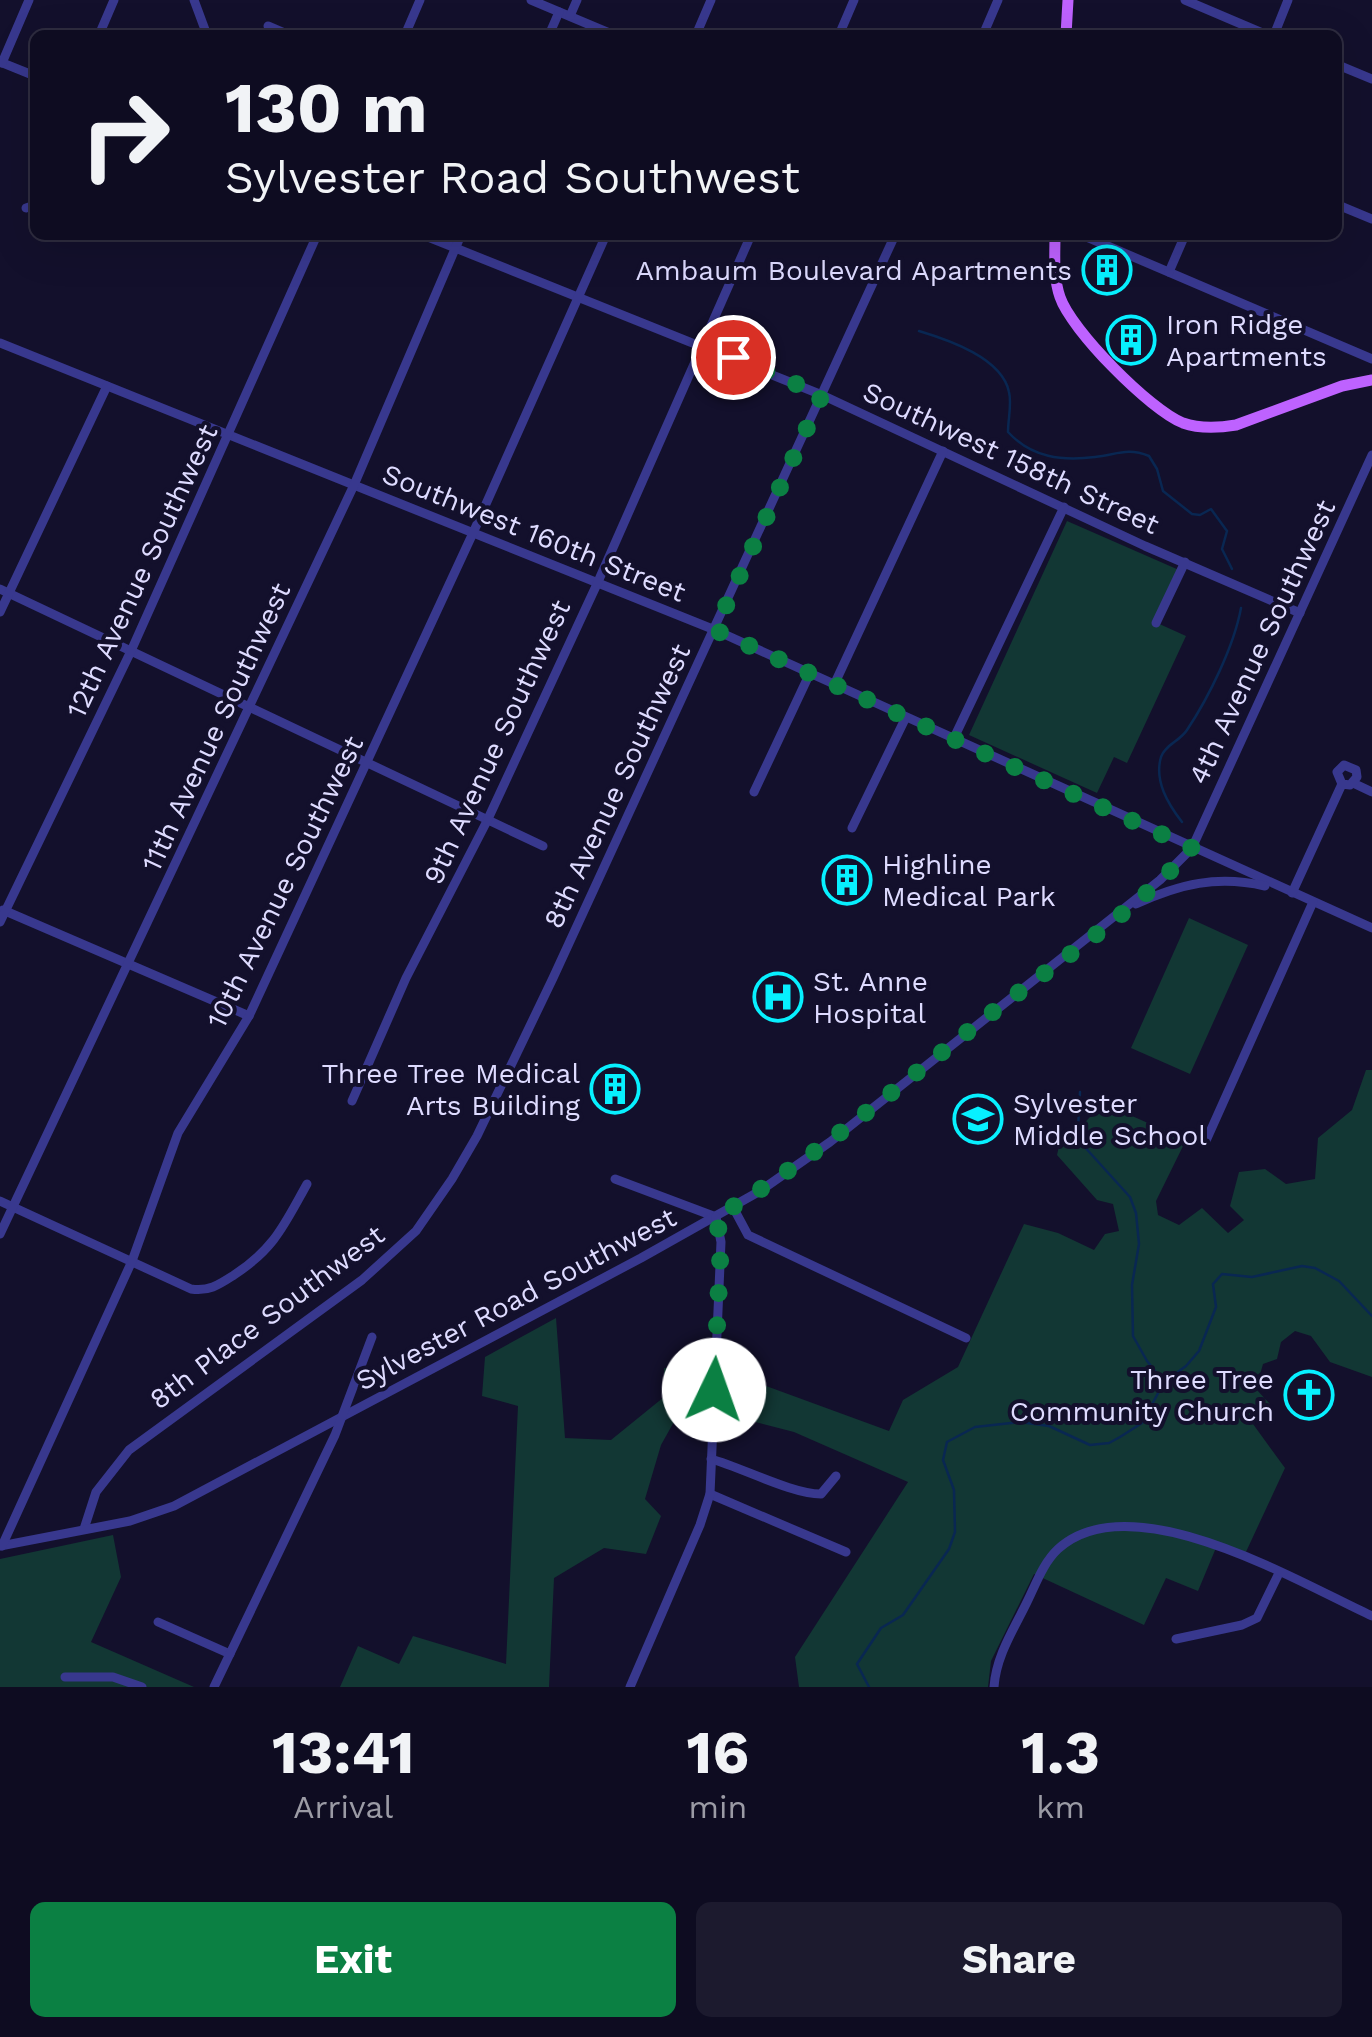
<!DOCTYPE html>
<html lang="en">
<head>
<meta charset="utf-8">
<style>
	:root { --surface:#0e0c21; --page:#1c1a2e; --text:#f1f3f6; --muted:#9b9ba5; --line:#2e2c3f; --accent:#0b8043 }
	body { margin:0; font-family:"Work Sans",sans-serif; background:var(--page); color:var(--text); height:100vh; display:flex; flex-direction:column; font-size:38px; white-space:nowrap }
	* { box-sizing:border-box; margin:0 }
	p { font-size:32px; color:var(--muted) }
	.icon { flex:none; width:55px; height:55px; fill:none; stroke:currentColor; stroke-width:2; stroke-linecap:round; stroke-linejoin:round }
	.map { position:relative; height:1687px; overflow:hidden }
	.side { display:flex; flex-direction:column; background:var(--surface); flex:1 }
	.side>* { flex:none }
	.guide { position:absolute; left:30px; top:30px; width:1312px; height:210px; border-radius:15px; box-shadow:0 10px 40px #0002,0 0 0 2px var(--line); background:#0e0c21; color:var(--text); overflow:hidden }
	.pin { position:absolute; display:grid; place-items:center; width:85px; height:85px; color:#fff; margin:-42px; border:5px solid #fff; border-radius:50%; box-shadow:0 2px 10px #0007 }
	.me { position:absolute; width:110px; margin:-55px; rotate:3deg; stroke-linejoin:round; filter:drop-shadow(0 0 8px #0008) }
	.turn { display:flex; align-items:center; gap:35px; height:210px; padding:0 30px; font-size:45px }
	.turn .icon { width:130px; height:130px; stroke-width:2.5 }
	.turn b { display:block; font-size:70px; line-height:85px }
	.eta { display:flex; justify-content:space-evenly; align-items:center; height:170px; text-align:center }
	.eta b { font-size:60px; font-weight:700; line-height:70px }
	.action { display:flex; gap:20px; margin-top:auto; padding:20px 30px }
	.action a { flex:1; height:115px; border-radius:15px; background:var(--accent); color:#fff; font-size:40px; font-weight:700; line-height:115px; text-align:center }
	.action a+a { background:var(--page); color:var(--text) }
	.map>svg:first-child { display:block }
	.green { fill:#123734 }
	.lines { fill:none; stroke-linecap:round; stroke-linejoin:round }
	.stream { stroke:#092752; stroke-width:2.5 }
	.minor { stroke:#38388e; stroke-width:9 }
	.major { stroke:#be62ff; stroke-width:11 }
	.route { stroke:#0b8043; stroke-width:18; stroke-dasharray:0 32.4 }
	.labels { text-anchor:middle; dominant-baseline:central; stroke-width:8; stroke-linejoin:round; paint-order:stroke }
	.poi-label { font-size:28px; fill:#dedbff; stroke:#13102c; text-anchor:start }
	.street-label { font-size:28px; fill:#dedbff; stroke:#13102c }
</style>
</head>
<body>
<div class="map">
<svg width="1372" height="1687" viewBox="0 0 1372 1687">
	<rect width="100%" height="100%" fill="#13102c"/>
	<!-- green -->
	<g class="green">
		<polygon points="1067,521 1179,570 1155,622 1186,636 1127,763 1114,757 1097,793 969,735"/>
		<polygon points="1189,918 1248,945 1190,1074 1131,1048"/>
		<polygon points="1366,1070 1372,1070 1372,1377 1330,1362 1311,1336 1295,1331 1281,1342 1277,1359 1263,1364 1256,1389 1270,1404 1265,1419 1253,1424 1285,1468 1245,1554 1218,1543 1198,1591 1166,1578 1144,1625 1034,1574 991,1661 988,1687 799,1687 795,1657 908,1482 794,1432 721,1413 722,1370 889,1431 903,1400 958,1367 1024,1224 1058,1233 1094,1250 1105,1234 1119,1231 1113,1204 1097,1200 1057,1155 1062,1133 1076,1132 1103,1103 1186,1140 1156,1201 1158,1215 1179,1225 1202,1208 1228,1233 1244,1220 1230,1206 1239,1172 1265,1169 1286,1184 1315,1179 1318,1138 1352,1110"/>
		<polygon points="556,1318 565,1438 611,1440 664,1397 664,1368 707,1369 706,1411 680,1411 661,1445 645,1499 661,1516 646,1554 604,1548 554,1578 549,1687 340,1687 358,1646 399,1664 413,1636 506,1664 518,1406 482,1396 485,1357"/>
		<polygon points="113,1535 121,1577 91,1642 194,1687 0,1687 0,1559"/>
	</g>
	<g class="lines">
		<!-- stream -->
		<g class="stream">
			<path d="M919,331C949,340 1002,358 1009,392C1012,404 1008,419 1008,432C1032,458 1062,461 1095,457C1116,455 1127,447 1149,456L1157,469L1163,491L1192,514L1200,515L1211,509L1227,531L1222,549L1232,569"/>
			<path d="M1182,822C1168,804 1154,781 1161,757C1165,745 1180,741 1187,730C1209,697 1234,646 1241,608"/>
			<polyline points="1080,1092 1078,1129 1082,1144 1130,1197 1136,1213 1139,1244 1132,1285 1133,1336 1147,1361 1164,1382"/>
			<polyline points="869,1687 857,1664 881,1628 903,1615 949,1549 955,1532 954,1490 943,1460 947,1442 975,1427 1020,1422 1049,1426 1090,1445 1109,1443 1120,1437 1142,1423 1164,1382 1186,1366 1199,1351 1216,1307 1213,1284 1222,1274 1252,1277 1302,1266 1315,1268 1339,1281 1372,1316"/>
		</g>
		<!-- minor -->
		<g class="minor">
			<polyline points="194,0 207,35"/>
			<polyline points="531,0 614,35"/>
			<polyline points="1185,0 1267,35"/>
			<polyline points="570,16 577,0"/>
			<polyline points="268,26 289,35"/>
			<polyline points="99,35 114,0"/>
			<polyline points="405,35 420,0"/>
			<polyline points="549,35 559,12"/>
			<polyline points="696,35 711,0"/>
			<polyline points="839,35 854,0"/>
			<polyline points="983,35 998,0"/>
			<polyline points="1274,35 1288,0"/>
			<polyline points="0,62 35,76"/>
			<polyline points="2,63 29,0"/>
			<polyline points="1338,65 1372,79"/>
			<polyline points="1338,205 1372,219"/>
			<polyline points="26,208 35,205"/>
			<polyline points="423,235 822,395 1145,546 1300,613"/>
			<polyline points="1082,235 1372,359"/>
			<polyline points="1169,272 1185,235"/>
			<polyline points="0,343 715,630 1372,928"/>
			<polyline points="0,589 543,846"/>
			<polyline points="0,612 107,386"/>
			<polyline points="1156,623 1185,562"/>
			<polyline points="834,685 943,451"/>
			<polyline points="953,740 1064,507"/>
			<polyline points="1353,783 1372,792"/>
			<polyline points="754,792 810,673"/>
			<polyline points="852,828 906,717"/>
			<polyline points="1292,893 1342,784 1350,785 1357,777 1356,770 1344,765 1337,772 1342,784"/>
			<path d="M1136,904C1180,884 1217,875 1265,886"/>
			<polyline points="3,910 249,1016"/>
			<polyline points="0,922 131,651 317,235"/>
			<polyline points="352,1101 406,978 487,821 597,584 751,235"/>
			<polyline points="1205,1143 1313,902"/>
			<polyline points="615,1179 716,1217"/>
			<path d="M0,1201L191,1289C209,1292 220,1284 234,1275C275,1248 284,1225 307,1184"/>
			<polyline points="733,1207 748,1235 966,1338"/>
			<polyline points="0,1234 354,485 461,235"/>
			<path d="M711,1459C743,1468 792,1494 821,1494L836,1476"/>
			<polyline points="710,1494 846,1552"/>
			<polyline points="84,1529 96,1492 129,1450 362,1280 416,1231 452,1179 477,1136 553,978 895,235"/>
			<polyline points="0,1546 130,1521 174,1506 641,1258 760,1191 830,1142 1160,880 1192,848 1372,455"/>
			<polyline points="2,1546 132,1261 178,1133 249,1016 473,533 606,235"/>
			<polyline points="158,1622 230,1654"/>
			<polyline points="1176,1639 1242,1625 1257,1618 1279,1573"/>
			<polyline points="65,1677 113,1677 142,1687"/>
			<polyline points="214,1687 335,1435 372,1337"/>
			<polyline points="630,1687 700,1525 710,1494 721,1242 716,1217"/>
			<path d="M994,1687C996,1656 1014,1629 1027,1602C1036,1584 1043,1563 1058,1549C1131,1482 1298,1582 1372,1616"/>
		</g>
		<!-- major -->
		<g class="major">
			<polyline points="1066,35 1068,0"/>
			<path d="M1055,235C1055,255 1053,277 1060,297C1071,330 1150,410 1183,423C1200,429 1218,428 1236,425L1342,386L1372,380"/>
		</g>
	</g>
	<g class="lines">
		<!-- route -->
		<path class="route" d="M714,1390L721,1242L716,1217C818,1157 905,1080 998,1008C1061,960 1140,907 1192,848L715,630L822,395L733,357"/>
	</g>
	<!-- icons -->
	<defs>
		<g id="building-ring" transform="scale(2.5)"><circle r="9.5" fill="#13102c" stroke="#07f0ff" stroke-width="1.5"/><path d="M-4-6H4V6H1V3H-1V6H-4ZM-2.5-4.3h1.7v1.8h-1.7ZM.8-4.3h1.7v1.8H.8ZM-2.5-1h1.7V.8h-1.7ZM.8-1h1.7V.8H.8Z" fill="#07f0ff"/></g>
		<g id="hospital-ring" transform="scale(2.5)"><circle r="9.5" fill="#13102c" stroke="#07f0ff" stroke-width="1.5"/><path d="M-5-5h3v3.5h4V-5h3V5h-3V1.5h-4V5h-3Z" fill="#07f0ff"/></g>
		<g id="school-ring" transform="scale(2.5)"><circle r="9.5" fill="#13102c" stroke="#07f0ff" stroke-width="1.5"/><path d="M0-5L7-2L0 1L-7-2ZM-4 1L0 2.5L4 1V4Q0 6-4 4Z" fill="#07f0ff"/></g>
		<g id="church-ring" transform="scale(2.5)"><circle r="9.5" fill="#13102c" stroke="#07f0ff" stroke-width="1.5"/><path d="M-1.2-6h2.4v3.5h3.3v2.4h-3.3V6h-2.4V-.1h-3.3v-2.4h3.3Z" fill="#07f0ff"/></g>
	</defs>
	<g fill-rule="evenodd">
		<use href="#building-ring" x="1107" y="270"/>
		<use href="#building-ring" x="1131" y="340"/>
		<use href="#building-ring" x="847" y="880"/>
		<use href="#hospital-ring" x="778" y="997"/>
		<use href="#building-ring" x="615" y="1089"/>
		<use href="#school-ring" x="978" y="1119"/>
		<use href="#church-ring" x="1309" y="1395"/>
	</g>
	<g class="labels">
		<!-- poi labels -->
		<g class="poi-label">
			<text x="1072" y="270" text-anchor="end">Ambaum Boulevard Apartments</text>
			<text x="1166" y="324">Iron Ridge<tspan x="1166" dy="32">Apartments</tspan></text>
			<text x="882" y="864">Highline<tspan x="882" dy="32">Medical Park</tspan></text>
			<text x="813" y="981">St. Anne<tspan x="813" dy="32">Hospital</tspan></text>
			<text x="580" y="1073" text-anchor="end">Three Tree Medical<tspan x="580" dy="32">Arts Building</tspan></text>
			<text x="1013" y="1103">Sylvester<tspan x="1013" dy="32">Middle School</tspan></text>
			<text x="1274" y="1379" text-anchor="end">Three Tree<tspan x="1274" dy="32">Community Church</tspan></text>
		</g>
		<!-- street labels -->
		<g class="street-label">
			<text transform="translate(1011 458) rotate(25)">Southwest 158th Street</text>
			<text transform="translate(534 533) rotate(22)">Southwest 160th Street</text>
			<text transform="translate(142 571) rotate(-65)">12th Avenue Southwest</text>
			<text transform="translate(1262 642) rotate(-65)">4th Avenue Southwest</text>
			<text transform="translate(216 727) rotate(-65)">11th Avenue Southwest</text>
			<text transform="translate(497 742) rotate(-65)">9th Avenue Southwest</text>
			<text transform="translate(617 786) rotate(-65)">8th Avenue Southwest</text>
			<text transform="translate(285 882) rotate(-64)">10th Avenue Southwest</text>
			<text transform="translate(516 1299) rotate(-28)">Sylvester Road Southwest</text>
			<text transform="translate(267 1317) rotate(-37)">8th Place Southwest</text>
		</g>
	</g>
</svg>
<div class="pin" style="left:733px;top:357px;background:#d93025"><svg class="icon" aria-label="arrive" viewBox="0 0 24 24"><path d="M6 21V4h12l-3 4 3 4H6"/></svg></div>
<svg class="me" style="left:714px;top:1390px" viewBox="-20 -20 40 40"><circle r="19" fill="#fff"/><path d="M0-13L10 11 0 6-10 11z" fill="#0b8043"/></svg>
<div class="guide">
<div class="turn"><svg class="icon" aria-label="right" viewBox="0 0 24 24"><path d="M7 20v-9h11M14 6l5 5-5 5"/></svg><div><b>130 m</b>Sylvester Road Southwest</div></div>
</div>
</div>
<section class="side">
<div class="eta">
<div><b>13:41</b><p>Arrival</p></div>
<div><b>16</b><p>min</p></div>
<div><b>1.3</b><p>km</p></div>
</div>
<div class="action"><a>Exit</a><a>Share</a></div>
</section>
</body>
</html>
